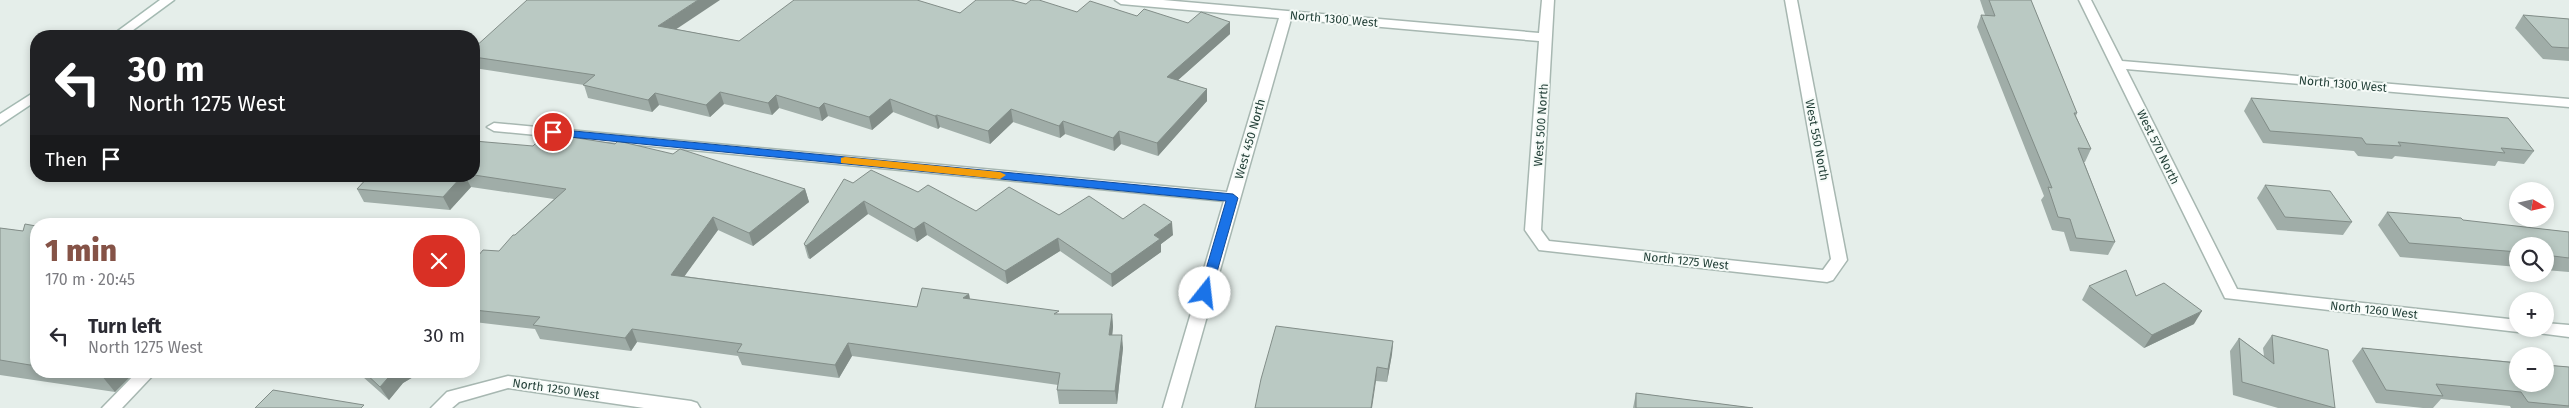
<!DOCTYPE html>
<html lang="en">
<head>
<meta charset="utf-8">
<style>
	:root { --surface:#fff; --page:#f2f2f3; --text:#2b2b33; --muted:#7c7c81; --accent:#855347 }
	body { margin:0; font-family:"Fira Sans",sans-serif; background:var(--page); color:var(--text); height:100vh; display:flex; flex-direction:column; font-size:19px; white-space:nowrap }
	* { box-sizing:border-box; margin:0 }
	p { font-size:16px; color:var(--muted) }
	.icon { flex:none; width:28px; height:28px; fill:none; stroke:currentColor; stroke-width:2; stroke-linecap:round; stroke-linejoin:round }
	.map { position:relative; flex:1; overflow:hidden }
	.details { position:absolute; left:30px; top:218px; width:450px; height:160px; display:flex; flex-direction:column; background:var(--surface); border-radius:20px; box-shadow:0 2px 8px #0003 }
	.details>* { flex:none }
	.banner { position:absolute; left:30px; top:30px; width:450px; height:152px; border-radius:20px; box-shadow:0 2px 8px #0003; background:#202124; color:#fff; overflow:hidden }
	.needle { width:32px; rotate:99deg }
	.controls { position:absolute; left:2509px; top:182px; display:grid; gap:10px }
	.controls a { display:grid; place-items:center; width:45px; height:45px; border-radius:50%; background:var(--surface); box-shadow:0 2px 8px #0003; font-size:25px }
	.pin { position:absolute; display:grid; place-items:center; width:42px; height:42px; color:#fff; margin:-21px; border:2px solid #fff; border-radius:50%; box-shadow:0 1px 5px #0007 }
	.me { position:absolute; width:55px; margin:-28px; rotate:16deg; stroke-linejoin:round; filter:drop-shadow(0 0 4px #0008) }
	.turn { display:flex; align-items:center; gap:18px; height:105px; padding:0 15px; font-size:22px }
	.turn .icon { width:65px; height:65px; stroke-width:2.5 }
	.turn b { display:block; font-size:35px; line-height:42px }
	.then { display:flex; align-items:center; height:48px; padding:0 15px; background:#0003; gap:10px; font-size:19px }
	.round { display:grid; place-items:center; flex:none; width:52px; height:52px; border-radius:20px; background:var(--page) }
	.overview { display:flex; align-items:center; justify-content:space-between; height:85px; padding:0 15px }
	h1 { font-size:30px; font-weight:800; line-height:38px; color:var(--accent) }
	ul { padding:0; list-style:none }
	li { display:flex; align-items:center; gap:15px; height:65px; padding:0 15px }
	li div { flex:1 }
	li b { display:block; font-size:19px }
	li em { font-style:normal }
	.map>svg:first-child { display:block }
	.lines { fill:none; stroke-linecap:round; stroke-linejoin:round }
	.lane-casing { stroke:#a7b7b1; stroke-width:3 }
	.street-casing { stroke:#a7b7b1; stroke-width:3 }
	.secondary-casing { stroke:#a4bab2; stroke-width:3 }
	.lane { fill:#fff; fill-rule:evenodd }
	.street { fill:#fff; fill-rule:evenodd }
	.secondary { fill:#fff; fill-rule:evenodd }
	.wall { fill:#a0ada8 }
	.shaded-wall { fill:#828d88 }
	.building { fill:#bac9c3; stroke:#828d88 }
	.route { fill:#1a73e8; stroke:#114b97 }
	.slow { fill:#f59e0b }
	.labels { text-anchor:middle; dominant-baseline:central; stroke-width:4; stroke-linejoin:round; paint-order:stroke }
	.street-label { font-size:12px; fill:#244139; stroke:#f6fbf8 }
</style>
</head>
<body>
<div class="map">
<svg width="2569" height="408" viewBox="0 0 2569 408">
	<rect width="100%" height="100%" fill="#e5eeea"/>
	<g class="lines">
		<!-- lane casing -->
		<g class="lane-casing">
			<polygon id="lane" points="138,371 157,371 122,408 102,408"/>
		</g>
		<!-- street casing -->
		<g class="street-casing">
			<g id="street">
				<polygon points="1115,0 1163,0 1539,33 1542,0 1554,0 1541,230 1549,241 1823,270 1831,259 1785,0 1797,0 1847,260 1833,280 1827,282 1539,250 1525,230 1539,41 1291,19 1181,408 1163,408 1224,201 494,131 487,127 494,123 1227,192 1279,18 1121,4"/>
				<polygon points="2079,0 2091,0 2122,61 2569,99 2569,107 2126,69 2237,289 2518,320 2518,329 2524,330 2518,332 2225,298"/>
				<polygon points="2545,323 2569,325 2569,337 2539,333 2537,329 2545,329"/>
				<polygon points="508,376 691,401 697,403 700,408 644,408 508,388 459,402 452,408 431,408 447,392"/>
			</g>
		</g>
		<!-- secondary casing -->
		<g class="secondary-casing">
			<g id="secondary">
				<polygon points="160,0 174,0 125,36 111,36"/>
				<polygon points="36,91 36,101 0,125 0,114"/>
			</g>
		</g>
		<!-- lane -->
		<use href="#lane" class="lane"/>
		<!-- street -->
		<use href="#street" class="street"/>
		<!-- secondary -->
		<use href="#secondary" class="secondary"/>
	</g>
	<!-- wall -->
	<g class="wall">
		<polygon points="1980,0 2031,0 2077,113 2076,116 2091,149 2085,162 2084,162 2115,242 2108,255 2070,251 2064,232 2052,230 2041,200 2044,196 1977,27 1981,15 1985,15"/>
		<polygon points="1026,4 1077,12 1137,16 1188,23 1230,22 1230,34 1178,80 1207,89 1207,101 1158,156 1121,144 1114,151 1065,134 1060,138 1013,122 990,144 940,127 938,129 893,112 872,130 828,116 822,121 779,108 772,115 724,104 710,117 659,105 652,112 588,98 584,85 474,68 474,57 676,29 739,41"/>
		<polygon points="2523,15 2569,19 2569,61 2543,59 2515,28"/>
		<polygon points="2251,98 2534,151 2524,164 2498,161 2495,166 2395,156 2392,159 2358,156 2354,151 2263,143 2244,111"/>
		<polygon points="474,141 805,189 809,202 753,246 718,230 684,276 917,307 969,294 970,299 1059,314 1112,314 1113,327 1112,335 1123,348 1117,404 1059,404 1057,390 1058,385 852,356 839,378 742,365 738,356 637,342 631,351 540,339 535,329 474,322 474,261 499,251 515,235 554,199 471,187 450,210 364,202 357,189 369,176 474,176"/>
		<polygon points="853,183 918,192 976,211 1123,219 1173,235 1161,244 1161,252 1112,287 1060,251 1007,284 927,235 917,242 868,214 810,259 808,258 804,244"/>
		<polygon points="2265,185 2352,222 2343,235 2277,230 2257,198"/>
		<polygon points="2387,212 2569,232 2569,272 2545,270 2545,246 2518,246 2518,267 2400,257 2378,225"/>
		<polygon points="36,226 36,371 136,371 115,392 0,375 0,228 23,231"/>
		<polygon points="2089,286 2136,296 2194,324 2144,348 2082,300"/>
		<polygon points="2272,335 2335,408 2278,408 2233,395 2230,351 2239,338 2264,356 2263,348"/>
		<polygon points="1393,341 1392,354 1387,382 1376,381 1255,408"/>
		<polygon points="2362,348 2569,367 2569,408 2511,408 2510,406 2441,399 2433,408 2423,408 2376,403 2352,361"/>
		<polygon points="360,371 419,371 420,373 403,383 389,400 363,377"/>
		<polygon points="1636,393 1753,408 1633,408"/>
	</g>
	<!-- shaded-wall -->
	<g class="shaded-wall">
		<polygon points="698,0 720,0 663,38 658,26"/>
		<polygon points="1230,22 1230,34 1168,89 1167,77"/>
		<polygon points="1207,89 1207,101 1158,156 1157,143"/>
		<polygon points="720,92 724,104 710,117 706,105"/>
		<polygon points="655,93 659,105 652,112 648,100"/>
		<polygon points="776,95 779,108 772,115 768,103"/>
		<polygon points="890,99 893,112 872,130 869,117"/>
		<polygon points="824,103 828,116 822,121 819,108"/>
		<polygon points="1011,109 1013,122 990,144 988,131"/>
		<polygon points="937,115 940,127 938,129 935,116"/>
		<polygon points="1063,121 1065,134 1060,138 1059,126"/>
		<polygon points="1119,131 1121,144 1114,151 1113,138"/>
		<polygon points="462,176 465,176 471,187 450,210 443,197"/>
		<polygon points="805,189 809,202 753,246 749,233"/>
		<polygon points="864,201 868,214 810,259 806,246"/>
		<polygon points="713,217 718,230 676,288 671,275"/>
		<polygon points="924,222 927,235 917,242 914,229"/>
		<polygon points="1172,222 1173,235 1161,244 1161,252 1112,287 1111,274 1154,235"/>
		<polygon points="1058,238 1060,251 1007,284 1005,271"/>
		<polygon points="969,294 971,307 963,298"/>
		<polygon points="2202,311 2194,324 2144,348 2152,335"/>
		<polygon points="1112,314 1113,327 1111,348 1109,335"/>
		<polygon points="632,329 637,342 631,351 625,338"/>
		<polygon points="1122,335 1123,348 1117,404 1115,391"/>
		<polygon points="1393,341 1392,354 1387,382 1388,369"/>
		<polygon points="848,343 852,356 839,378 835,365"/>
		<polygon points="1377,367 1376,381 1372,408 1371,408"/>
		<polygon points="105,371 136,371 115,392 101,375"/>
		<polygon points="394,371 419,371 420,373 403,383 389,400 380,387"/>
	</g>
	<!-- building -->
	<g class="building">
		<polygon points="527,0 698,0 658,26 739,41 794,0 917,0 960,13 976,0 1011,0 1026,4 1031,0 1039,0 1077,12 1090,1 1137,16 1144,9 1188,23 1201,12 1230,22 1167,77 1207,89 1157,143 1119,131 1113,138 1063,121 1059,126 1011,109 988,131 937,115 935,116 890,99 869,117 824,103 819,108 776,95 768,103 720,92 706,105 655,93 648,100 583,85 595,75 474,57 474,48"/>
		<polygon points="1989,0 2031,0 2077,113 2074,113 2091,149 2078,148 2115,242 2076,238 2070,219 2058,217 2048,187 2052,188 1981,15 1995,16"/>
		<polygon points="2523,15 2569,19 2569,48 2552,47"/>
		<polygon points="2251,98 2508,118 2534,151 2501,148 2505,153 2398,142 2401,146 2366,144 2362,138 2270,131"/>
		<polygon points="546,133 615,144 618,141 673,154 680,149 805,189 749,233 713,217 671,275 917,307 922,288 969,294 963,298 1059,311 1054,314 1112,314 1109,335 1122,335 1115,391 1057,390 1060,373 848,343 835,365 737,352 742,344 632,329 625,338 533,325 540,317 474,310 474,261 483,250 499,251 513,235 515,235 566,189 474,175 474,141 533,146"/>
		<polygon points="871,170 918,192 928,185 976,211 1009,187 1059,215 1089,196 1123,219 1144,204 1172,222 1154,235 1160,239 1111,274 1058,238 1005,271 924,222 914,229 864,201 806,246 804,244 844,179 853,183"/>
		<polygon points="369,176 462,176 443,197 357,189"/>
		<polygon points="2265,185 2330,191 2352,222 2285,217"/>
		<polygon points="2387,212 2461,218 2463,220 2569,232 2569,258 2545,255 2545,246 2518,246 2518,252 2409,243"/>
		<polygon points="25,224 36,226 36,366 0,360 0,228 23,231"/>
		<polygon points="2126,270 2136,296 2164,283 2202,311 2152,335 2089,286"/>
		<polygon points="1276,326 1393,341 1388,369 1377,367 1371,408 1255,408 1261,379"/>
		<polygon points="2272,335 2328,350 2335,408 2242,382 2239,338 2274,364"/>
		<polygon points="2362,348 2518,363 2518,384 2545,384 2545,365 2569,367 2569,406 2528,402 2521,392 2436,384 2443,396 2386,390"/>
		<polygon points="76,371 105,371 101,375"/>
		<polygon points="363,371 394,371 380,387"/>
		<polygon points="273,390 364,405 361,408 255,408"/>
		<polygon points="1636,393 1753,408 1636,408"/>
	</g>
	<!-- route -->
	<polygon class="route" points="553,129 1233,194 1238,198 1211,293 1205,297 1199,293 1226,201 549,135 548,132"/>
	<!-- slow -->
	<polygon class="slow" points="845,157 1000,172 1006,175 1000,179 841,163 841,158"/>
	<g class="labels">
		<!-- street labels -->
		<g class="street-label">
			<text transform="translate(1334 19) rotate(5)">North 1300 West</text>
			<text transform="translate(2343 84) rotate(5)">North 1300 West</text>
			<text transform="translate(1541 125) rotate(-86)">West 500 North</text>
			<text transform="translate(1250 139) rotate(-74)">West 450 North</text>
			<text transform="translate(1817 140) rotate(79)">West 550 North</text>
			<text transform="translate(2158 147) rotate(64)">West 570 North</text>
			<text transform="translate(1686 261) rotate(6)">North 1275 West</text>
			<text transform="translate(2374 310) rotate(6)">North 1260 West</text>
			<text transform="translate(556 389) rotate(8)">North 1250 West</text>
		</g>
	</g>
</svg>
<div class="controls">
<a><svg class="needle" viewBox="-14 -14 28 28"><path d="M0-13l5 13h-10z" fill="#e53935"/><path d="M0 13l5-13h-10z" fill="#7c7c81"/></svg></a>
<a><svg class="icon" aria-label="search" viewBox="0 0 24 24"><circle cx="10" cy="10" r="6"/><path d="M15 15l6 6"/></svg></a>
<a>+</a>
<a>−</a>
</div>
<div class="pin" style="left:553px;top:132px;background:#d93025"><svg class="icon" aria-label="arrive" viewBox="0 0 24 24"><path d="M6 21V4h12l-3 4 3 4H6"/></svg></div>
<svg class="me" style="left:1205px;top:293px" viewBox="-20 -20 40 40"><circle r="19" fill="#fff"/><path d="M0-13L10 11 0 6-10 11z" fill="#1a73e8"/></svg>
<div class="banner">
<div class="turn"><svg class="icon" aria-label="left" viewBox="0 0 24 24"><path d="M17 20v-9H6M10 6l-5 5 5 5"/></svg><div><b>30 m</b>North 1275 West</div></div>
<div class="then">Then<svg class="icon" aria-label="arrive" viewBox="0 0 24 24"><path d="M6 21V4h12l-3 4 3 4H6"/></svg></div>
</div>
<section class="details">
<div class="overview"><div><h1>1 min</h1><p>170 m · 20:45</p></div><a class="round" style="background:#d93025;color:#fff"><svg class="icon" aria-label="close" viewBox="0 0 24 24"><path d="M6 6l12 12M18 6L6 18"/></svg></a></div>
<ul>
<li><svg class="icon" aria-label="left" viewBox="0 0 24 24"><path d="M17 20v-9H6M10 6l-5 5 5 5"/></svg><div><b>Turn left</b><p>North 1275 West</p></div><em>30 m</em></li>
</ul>
</section>
</div>
</body>
</html>
